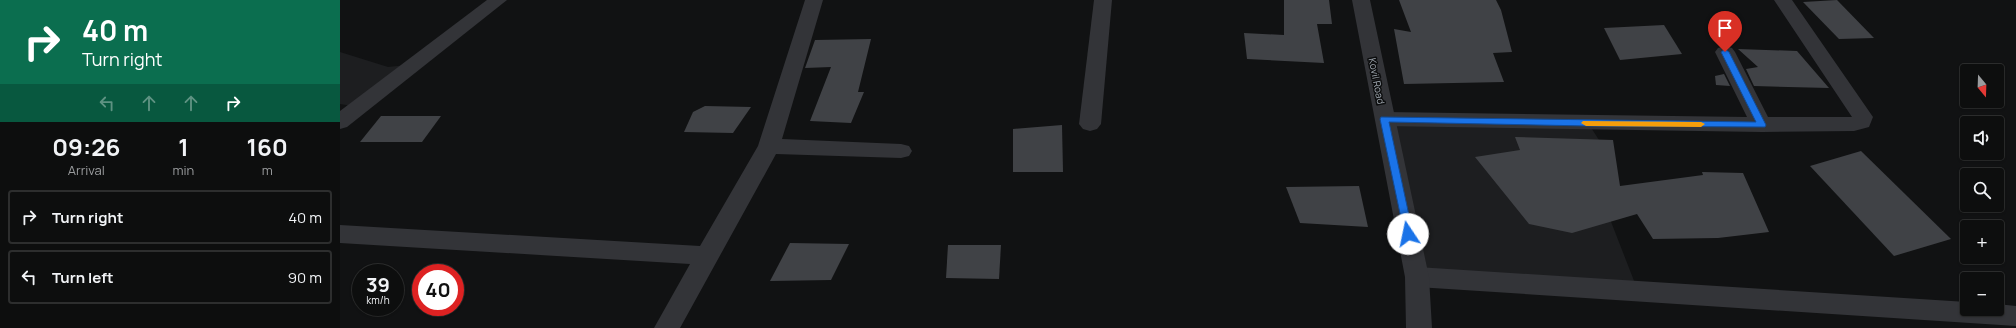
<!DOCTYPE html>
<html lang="en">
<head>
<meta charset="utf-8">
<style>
	:root { --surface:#0d0e0e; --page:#161717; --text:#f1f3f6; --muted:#9a9c9e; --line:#2d2e2e }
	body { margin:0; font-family:Manrope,sans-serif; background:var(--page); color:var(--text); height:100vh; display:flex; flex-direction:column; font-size:15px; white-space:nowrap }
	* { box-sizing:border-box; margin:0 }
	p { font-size:13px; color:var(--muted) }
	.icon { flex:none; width:22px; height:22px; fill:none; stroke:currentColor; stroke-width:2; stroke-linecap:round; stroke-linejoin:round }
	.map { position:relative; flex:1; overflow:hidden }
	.details { display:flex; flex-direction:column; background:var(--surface); width:340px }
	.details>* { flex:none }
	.top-card { background:#0b6e4f; color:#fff; overflow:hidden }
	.needle { width:26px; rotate:161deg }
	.tools { position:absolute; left:1620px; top:64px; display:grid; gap:8px }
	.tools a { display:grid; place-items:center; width:44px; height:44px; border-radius:4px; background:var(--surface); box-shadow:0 1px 3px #0004,0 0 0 1px var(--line); font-size:20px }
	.speed { position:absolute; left:12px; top:264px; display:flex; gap:8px; font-size:20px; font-weight:700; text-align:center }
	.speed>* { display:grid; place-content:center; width:52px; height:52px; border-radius:50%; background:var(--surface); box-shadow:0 1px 3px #0004,0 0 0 1px var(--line); line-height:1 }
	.speed small { font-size:10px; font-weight:400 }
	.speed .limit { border:6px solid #d22; background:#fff; color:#111 }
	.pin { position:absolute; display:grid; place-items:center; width:34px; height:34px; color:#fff; margin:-41px -17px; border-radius:50% 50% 50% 0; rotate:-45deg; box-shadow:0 0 4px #0007 }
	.pin .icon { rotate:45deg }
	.me { position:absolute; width:44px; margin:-22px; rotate:349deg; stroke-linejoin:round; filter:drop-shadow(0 0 3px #0008) }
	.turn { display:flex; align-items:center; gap:14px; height:84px; padding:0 16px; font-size:18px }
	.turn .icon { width:52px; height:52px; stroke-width:2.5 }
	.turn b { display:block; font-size:28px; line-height:34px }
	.lanes { display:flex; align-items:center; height:38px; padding:0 16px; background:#0003; justify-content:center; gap:20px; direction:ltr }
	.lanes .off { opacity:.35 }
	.eta { display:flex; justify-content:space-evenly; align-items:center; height:68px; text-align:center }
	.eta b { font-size:24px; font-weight:700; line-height:28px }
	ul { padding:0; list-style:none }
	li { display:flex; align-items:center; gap:12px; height:54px; margin:0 8px 6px; padding:0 8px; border:2px solid var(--line); border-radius:4px }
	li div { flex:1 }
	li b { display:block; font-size:15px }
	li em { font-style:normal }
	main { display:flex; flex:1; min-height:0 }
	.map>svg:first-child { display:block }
	.built { fill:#1d1e20 }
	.building { fill:#404246 }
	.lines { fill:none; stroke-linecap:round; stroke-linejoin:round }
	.minor { fill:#333438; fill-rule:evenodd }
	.tertiary { fill:#333438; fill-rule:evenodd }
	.route { fill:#1a73e8; stroke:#114b97 }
	.slow { fill:#f59e0b }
	.labels { text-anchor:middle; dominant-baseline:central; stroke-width:3; stroke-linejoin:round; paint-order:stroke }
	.street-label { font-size:10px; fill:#a3abb3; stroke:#0c0d0e }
</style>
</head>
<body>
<main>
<section class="details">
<div class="top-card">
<div class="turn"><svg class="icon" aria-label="right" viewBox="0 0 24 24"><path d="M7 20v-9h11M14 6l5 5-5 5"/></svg><div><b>40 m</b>Turn right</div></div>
<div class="lanes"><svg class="icon off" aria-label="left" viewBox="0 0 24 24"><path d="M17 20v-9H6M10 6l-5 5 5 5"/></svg><svg class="icon off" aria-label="ahead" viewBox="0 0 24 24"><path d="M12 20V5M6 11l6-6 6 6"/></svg><svg class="icon off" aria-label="ahead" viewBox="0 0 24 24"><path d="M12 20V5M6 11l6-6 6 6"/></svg><svg class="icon" aria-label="right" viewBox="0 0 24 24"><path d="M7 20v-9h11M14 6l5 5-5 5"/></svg></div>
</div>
<div class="eta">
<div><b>09:26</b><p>Arrival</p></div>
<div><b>1</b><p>min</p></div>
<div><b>160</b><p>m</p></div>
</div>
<ul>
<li><svg class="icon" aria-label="right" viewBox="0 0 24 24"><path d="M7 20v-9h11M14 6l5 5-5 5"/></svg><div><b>Turn right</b></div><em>40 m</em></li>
<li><svg class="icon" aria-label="left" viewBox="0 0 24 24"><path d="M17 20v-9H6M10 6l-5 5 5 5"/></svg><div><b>Turn left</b></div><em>90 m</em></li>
</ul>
</section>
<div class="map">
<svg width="1676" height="328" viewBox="0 0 1676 328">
	<rect width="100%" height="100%" fill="#111213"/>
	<!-- built -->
	<g class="built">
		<polygon points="0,52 48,67 76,64 19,107 0,104"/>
		<polygon points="1045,119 1248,123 1261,143 1261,196 1298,291 1077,277"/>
	</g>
	<!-- building -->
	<g class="building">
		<polygon points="944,0 989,0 992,24 977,24 984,63 907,59 904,33 944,35"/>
		<polygon points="1059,0 1156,0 1161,10 1172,52 1153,53 1164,82 1064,84 1054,29 1071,32"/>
		<polygon points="1497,0 1534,38 1499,39 1463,2"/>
		<polygon points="1324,25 1342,54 1280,60 1264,28"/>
		<polygon points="531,39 518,92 524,92 511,123 470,121 491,67 465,68 475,40"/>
		<polygon points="1398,49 1457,51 1489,88 1414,86 1406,69 1418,67"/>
		<polygon points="1384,74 1390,86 1376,85 1375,76"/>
		<polygon points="365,106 411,107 393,133 344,132 353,112"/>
		<polygon points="41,116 101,116 82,142 20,142"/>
		<polygon points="722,125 723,172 673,172 673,129"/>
		<polygon points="1175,137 1273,140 1280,186 1363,175 1362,172 1403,173 1429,232 1378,238 1313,239 1297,214 1232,233 1189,224 1135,157 1180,150"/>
		<polygon points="1521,151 1611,239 1554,256 1470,166"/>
		<polygon points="1019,186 1028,227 960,223 946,187"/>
		<polygon points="450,243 509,244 491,280 430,281"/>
		<polygon points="608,245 661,245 659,279 606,278"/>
	</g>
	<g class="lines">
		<!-- minor -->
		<g class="minor">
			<polygon points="147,0 167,0 7,127 0,129 0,111"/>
			<polygon points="465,0 483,0 442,139 561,144 569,146 572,151 569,156 561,158 436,154 340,328 314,328 350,264 0,243 0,225 360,246 418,146"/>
			<polygon points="754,0 772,0 761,124 757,129 750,131 743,129 739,124"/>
			<polygon points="1434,0 1452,0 1533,117 1529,127 1514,131 1422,132 1045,126 1038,124 1035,119 1038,114 1045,112 1407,117 1375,52 1378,48 1385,46 1392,48 1395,52 1428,117 1512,117"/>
			<polygon points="1077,267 1627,302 1627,309 1657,309 1657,304 1676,306 1676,326 1077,287 1068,284 1065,277 1068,270"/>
		</g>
		<!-- tertiary -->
		<polygon class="tertiary" points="1012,0 1030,0 1089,277 1092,328 1066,328 1065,277"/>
	</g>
	<!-- route -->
	<polygon class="route" points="1385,49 1389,52 1426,125 1425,127 1248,126 1049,122 1073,234 1068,238 1065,237 1040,119 1041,117 1416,122 1381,52"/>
	<!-- slow -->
	<polygon class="slow" points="1243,121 1361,122 1365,124 1361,127 1246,126 1241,123"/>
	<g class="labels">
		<!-- street labels -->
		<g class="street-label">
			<text transform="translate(1037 81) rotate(79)">Kovil Road</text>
		</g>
	</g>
</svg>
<div class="tools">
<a><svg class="needle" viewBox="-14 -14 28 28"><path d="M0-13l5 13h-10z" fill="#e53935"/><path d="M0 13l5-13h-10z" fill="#9a9c9e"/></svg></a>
<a><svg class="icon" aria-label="sound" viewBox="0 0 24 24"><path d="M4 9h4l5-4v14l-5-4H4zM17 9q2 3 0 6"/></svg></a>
<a><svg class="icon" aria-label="search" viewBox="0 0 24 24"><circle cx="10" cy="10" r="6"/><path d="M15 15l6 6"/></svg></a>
<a>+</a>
<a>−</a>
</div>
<div class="speed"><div>39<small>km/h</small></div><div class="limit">40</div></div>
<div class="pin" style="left:1385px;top:52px;background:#d93025"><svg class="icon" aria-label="arrive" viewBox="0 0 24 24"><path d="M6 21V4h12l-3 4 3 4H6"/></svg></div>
<svg class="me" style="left:1068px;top:234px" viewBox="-20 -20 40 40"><circle r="19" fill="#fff"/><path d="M0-13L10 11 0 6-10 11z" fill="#1a73e8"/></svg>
</div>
</main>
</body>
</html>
